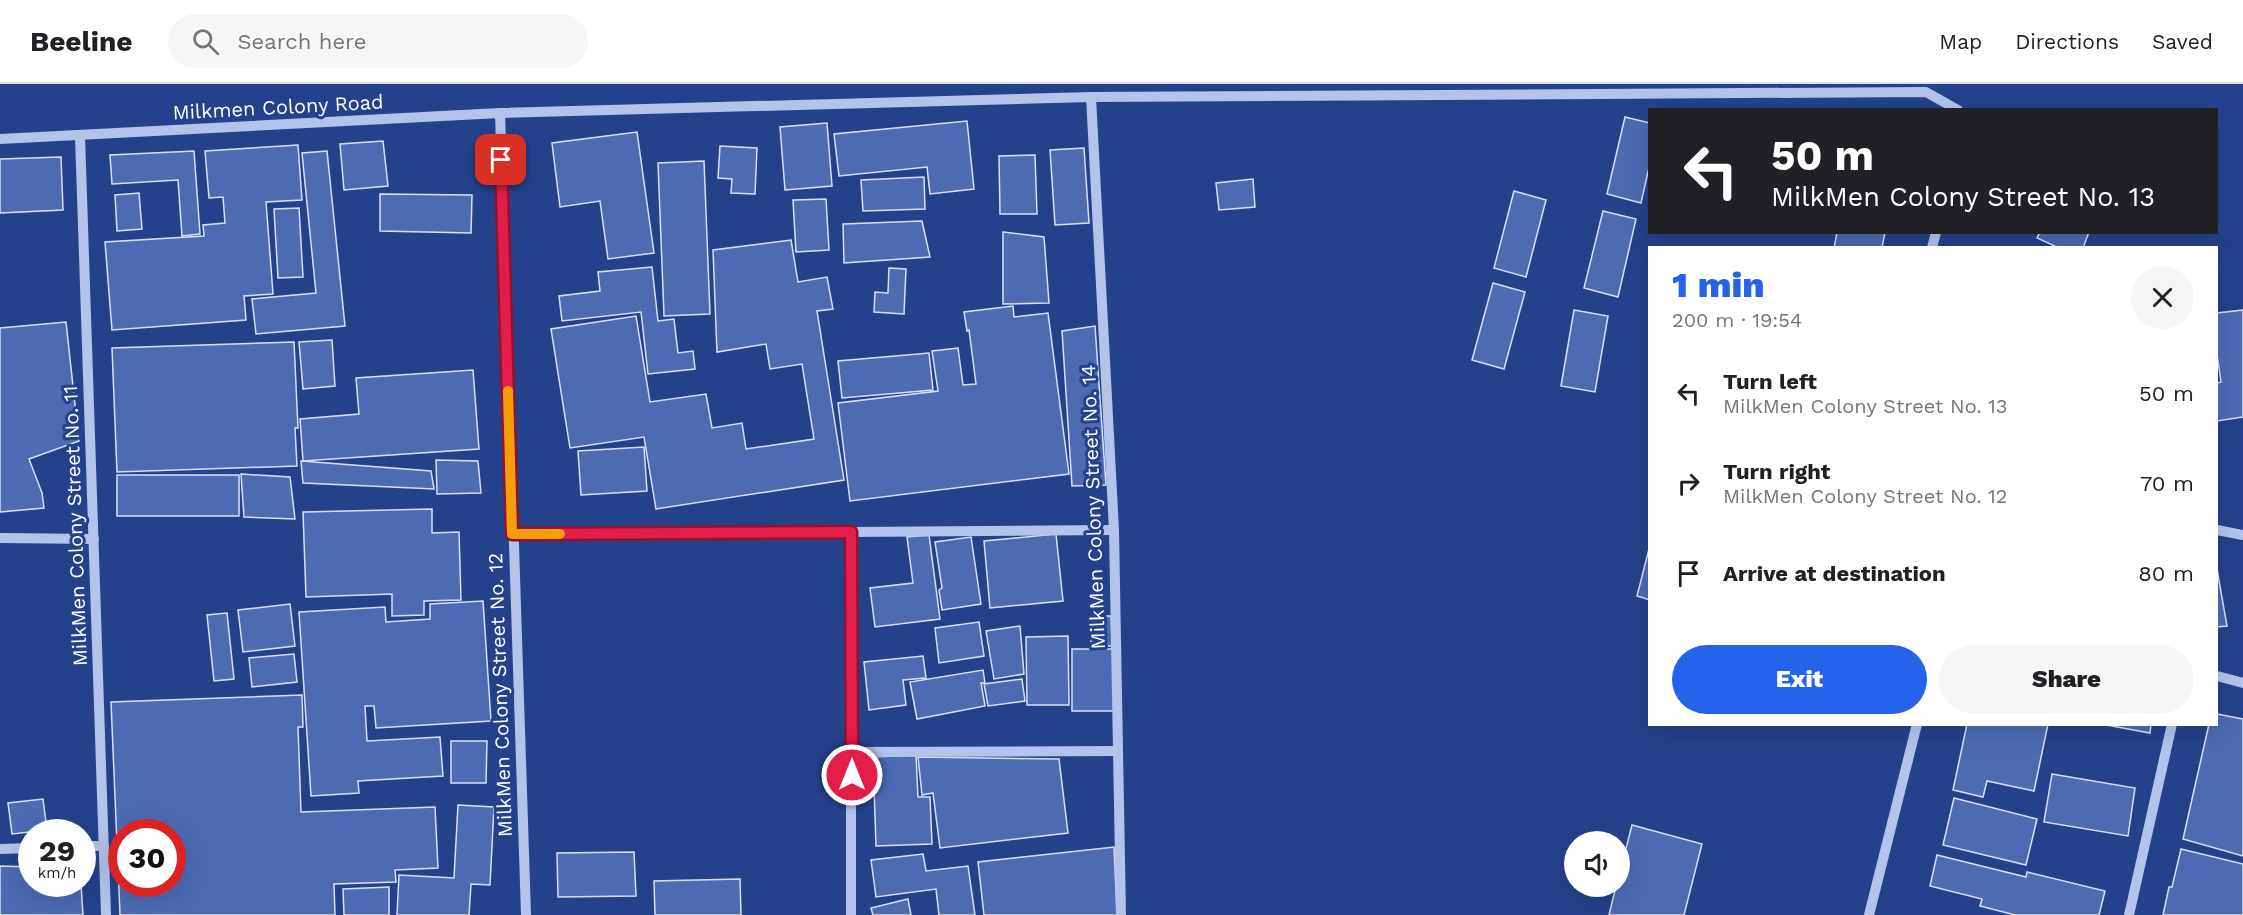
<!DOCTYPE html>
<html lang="en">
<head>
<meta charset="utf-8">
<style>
	:root { --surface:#fff; --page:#f6f6f6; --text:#202124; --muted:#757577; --line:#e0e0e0; --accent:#2563eb }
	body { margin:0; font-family:"Work Sans",sans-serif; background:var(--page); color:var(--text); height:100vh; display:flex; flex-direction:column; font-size:22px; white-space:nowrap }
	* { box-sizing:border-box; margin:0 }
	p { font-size:20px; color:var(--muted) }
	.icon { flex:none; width:33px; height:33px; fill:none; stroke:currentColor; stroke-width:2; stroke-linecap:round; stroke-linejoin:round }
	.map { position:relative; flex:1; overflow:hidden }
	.sheet { position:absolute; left:1648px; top:162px; width:570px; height:480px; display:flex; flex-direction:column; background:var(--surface); border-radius:0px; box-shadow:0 6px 24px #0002 }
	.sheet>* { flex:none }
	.top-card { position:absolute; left:1648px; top:24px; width:570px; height:126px; border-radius:0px; box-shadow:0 6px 24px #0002; background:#202124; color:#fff; overflow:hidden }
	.fabs { position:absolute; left:1564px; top:747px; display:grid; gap:12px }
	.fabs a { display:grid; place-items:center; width:66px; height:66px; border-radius:50%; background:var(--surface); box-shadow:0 6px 24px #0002; font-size:30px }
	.speed { position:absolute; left:18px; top:735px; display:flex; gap:12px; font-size:30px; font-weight:700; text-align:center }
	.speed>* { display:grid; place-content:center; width:78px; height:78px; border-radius:50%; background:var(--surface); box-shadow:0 6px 24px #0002; line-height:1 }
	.speed small { font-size:15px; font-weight:400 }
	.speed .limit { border:9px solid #d22; background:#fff; color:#111 }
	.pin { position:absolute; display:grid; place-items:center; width:51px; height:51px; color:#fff; margin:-26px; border-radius:12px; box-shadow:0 3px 9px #0006 }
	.me { position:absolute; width:66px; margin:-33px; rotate:0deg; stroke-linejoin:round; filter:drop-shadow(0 0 4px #0008) }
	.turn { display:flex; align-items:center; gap:21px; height:126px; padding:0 24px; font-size:27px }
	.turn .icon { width:78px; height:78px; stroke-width:2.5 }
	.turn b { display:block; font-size:42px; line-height:51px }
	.round { display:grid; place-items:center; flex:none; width:63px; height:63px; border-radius:32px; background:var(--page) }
	.summary { display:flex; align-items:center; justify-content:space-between; height:102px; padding:0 24px }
	h1 { font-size:36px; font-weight:800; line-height:45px; color:var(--accent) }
	.primary-button { display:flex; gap:12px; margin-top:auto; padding:12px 24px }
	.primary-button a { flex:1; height:69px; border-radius:36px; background:var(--accent); color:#fff; font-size:24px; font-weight:800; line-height:69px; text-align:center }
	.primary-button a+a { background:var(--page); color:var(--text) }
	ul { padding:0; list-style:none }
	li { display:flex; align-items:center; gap:18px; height:90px; padding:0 24px }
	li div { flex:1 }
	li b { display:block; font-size:22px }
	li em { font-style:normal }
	header { display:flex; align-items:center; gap:36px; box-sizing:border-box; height:84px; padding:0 30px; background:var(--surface); border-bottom:2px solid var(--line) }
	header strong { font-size:28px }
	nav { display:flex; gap:33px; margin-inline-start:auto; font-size:21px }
	.search { width:420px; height:54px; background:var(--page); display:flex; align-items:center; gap:15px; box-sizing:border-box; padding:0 21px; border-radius:33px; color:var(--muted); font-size:22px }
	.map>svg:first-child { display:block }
	.building { fill:#4c6bb3; stroke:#d8e1f8; stroke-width:1.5; fill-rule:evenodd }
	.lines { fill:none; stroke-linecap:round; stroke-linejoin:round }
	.minor { stroke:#b3c4eb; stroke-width:10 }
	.route-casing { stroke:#92132f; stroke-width:15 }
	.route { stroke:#e11d48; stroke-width:10 }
	.slow { stroke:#f59e0b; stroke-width:10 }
	.labels { text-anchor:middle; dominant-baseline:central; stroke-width:6; stroke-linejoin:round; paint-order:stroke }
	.street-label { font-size:20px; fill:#fff; stroke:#24428c }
</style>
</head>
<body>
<header>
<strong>Beeline</strong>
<div class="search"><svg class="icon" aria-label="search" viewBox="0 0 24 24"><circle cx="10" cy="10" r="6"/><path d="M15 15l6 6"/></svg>Search here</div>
<nav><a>Map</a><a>Directions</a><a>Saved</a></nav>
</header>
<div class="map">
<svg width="2243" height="831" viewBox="0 0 2243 831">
	<rect width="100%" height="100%" fill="#24428c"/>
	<!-- building -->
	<g class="building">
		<polygon points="1625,33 1650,39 1650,79 1641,119 1607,110"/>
		<polygon points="967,37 974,105 930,110 927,83 839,92 834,50"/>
		<polygon points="827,39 832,102 785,106 780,43"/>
		<polygon points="637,48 654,169 608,175 600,117 560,123 552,59"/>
		<polygon points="383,57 388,102 344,106 340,60"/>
		<polygon points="298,61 302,116 266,118 273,210 244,212 246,236 112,246 105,158 204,152 203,141 225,139 223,113 209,114 205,67"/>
		<polygon points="720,62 757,64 755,110 731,109 732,95 718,94"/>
		<polygon points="1084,64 1089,139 1055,141 1050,66"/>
		<polygon points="194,67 200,150 182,152 178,96 112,100 110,71"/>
		<polygon points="327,67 345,242 256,250 252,215 316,209 302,69"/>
		<polygon points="1035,71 1037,130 1000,130 999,72"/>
		<polygon points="61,73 63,126 0,129 0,75"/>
		<polygon points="704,77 710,230 664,232 658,79"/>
		<polygon points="924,93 925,125 863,127 861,96"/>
		<polygon points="1253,95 1255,123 1219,126 1216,99"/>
		<polygon points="1514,107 1546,116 1526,193 1494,184"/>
		<polygon points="139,109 142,145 117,147 115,111"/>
		<polygon points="380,110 472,111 471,149 380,147"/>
		<polygon points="826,115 829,166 796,168 793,116"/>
		<polygon points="299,124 303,193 278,194 274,125"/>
		<polygon points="1603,127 1636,135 1618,213 1584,204"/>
		<polygon points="922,137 930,173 844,179 843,140"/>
		<polygon points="1003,148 1044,153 1049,219 1003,220"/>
		<polygon points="1837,148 1885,148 1882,164 1834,164"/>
		<polygon points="2040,148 2089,148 2083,164 2059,164 2037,154"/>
		<polygon points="791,156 798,198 827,193 833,225 817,227 844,396 656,425 644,353 570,364 551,245 636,232 650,318 706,310 712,344 742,339 746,365 814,355 802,280 770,285 766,260 717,268 713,166"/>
		<polygon points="652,183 658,237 674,235 678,269 693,267 695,285 648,290 641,228 562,237 559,212 600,207 598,188"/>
		<polygon points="889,184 906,185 904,230 874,228 875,208 888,209"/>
		<polygon points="1493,199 1525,208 1504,285 1472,276"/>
		<polygon points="1013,222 1014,233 1048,229 1069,390 850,417 838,319 938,307 932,267 958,264 963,301 976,300 969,246 967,247 964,228"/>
		<polygon points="1574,226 1608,232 1595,308 1561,302"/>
		<polygon points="2243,226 2243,333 2217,337 2217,299 2221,298 2217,270 2217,229"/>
		<polygon points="66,238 79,357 29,375 42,409 44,424 0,428 0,244"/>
		<polygon points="1095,242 1106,401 1072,402 1062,247"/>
		<polygon points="332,256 335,302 303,305 299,258"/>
		<polygon points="294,258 298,344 295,344 297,382 117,388 112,264"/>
		<polygon points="929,269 933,306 842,314 838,277"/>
		<polygon points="473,286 479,365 303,377 300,335 359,330 356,294"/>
		<polygon points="644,363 647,407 581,411 578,367"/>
		<polygon points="436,376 478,377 481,409 437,410"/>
		<polygon points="301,377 431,387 434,405 303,399"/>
		<polygon points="241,390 290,393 295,435 244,433"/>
		<rect x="117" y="391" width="122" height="41"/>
		<polygon points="432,425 432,449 459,448 461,516 424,517 424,531 392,532 392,510 306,513 303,428"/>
		<polygon points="1056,450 1063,517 990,524 984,457"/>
		<polygon points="929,451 940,535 875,543 870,504 913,499 907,453"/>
		<polygon points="971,453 981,520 942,526 939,506 942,504 935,458"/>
		<polygon points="1650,461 1650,516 1637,512"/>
		<polygon points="2217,485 2227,542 2217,543"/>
		<polygon points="483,517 491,637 376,644 374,622 365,622 367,657 440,653 443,692 358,697 359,709 311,712 299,528 385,523 386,538 430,535 430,520"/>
		<polygon points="290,520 295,562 243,568 238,526"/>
		<polygon points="227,529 234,595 214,597 207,531"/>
		<polygon points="1091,532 1111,532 1112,562 1091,562"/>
		<polygon points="979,538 984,572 939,579 935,544"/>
		<polygon points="1020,542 1024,590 994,595 986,547"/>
		<polygon points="1068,552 1069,621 1027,621 1026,553"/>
		<polygon points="1072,565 1113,565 1114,627 1072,627"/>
		<polygon points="294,570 297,598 252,603 249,574"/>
		<polygon points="923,572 926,594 903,596 906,621 869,626 864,578"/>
		<polygon points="983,586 985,599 981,599 985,622 917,635 910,598"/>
		<polygon points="1022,595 1025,617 988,622 984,600"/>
		<path d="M302,611L303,643H298L301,728L435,723L438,784L395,786L396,798L334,800L335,831H120L111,618ZM122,748H172V800H122Z"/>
		<polygon points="2217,630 2243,635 2243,772 2183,755 2209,640 2217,640"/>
		<polygon points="1967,640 2048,640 2034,707 1987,697 1983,713 1953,706"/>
		<polygon points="2101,640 2151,640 2150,649"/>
		<polygon points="451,657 487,657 486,699 451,699"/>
		<polygon points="916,671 918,713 930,713 932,760 876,762 873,673"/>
		<polygon points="918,673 1059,675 1068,749 940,764 933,709 922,711"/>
		<polygon points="2052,690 2135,704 2128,752 2044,738"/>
		<polygon points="1954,714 2037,735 2026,781 1943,761"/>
		<polygon points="43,715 47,746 12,750 8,719"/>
		<polygon points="458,721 494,723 490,801 471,800 469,831 397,831 399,791 454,794"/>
		<polygon points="1632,741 1702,760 1684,831 1609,831 1616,802 1620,802 1620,788"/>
		<polygon points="1114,763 1117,831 984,831 978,778"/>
		<polygon points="2181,765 2243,780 2243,831 2163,831 2169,803 2172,803"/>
		<polygon points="634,768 636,812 558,813 557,769"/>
		<polygon points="923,770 926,787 968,782 975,831 939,831 936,805 876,813 871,776"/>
		<polygon points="1937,771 2026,793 2027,788 2105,807 2099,831 2015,831 1980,822 1982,815 1930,802"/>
		<polygon points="0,782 32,783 32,800 81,800 83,831 0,831"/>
		<polygon points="740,795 741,831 655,831 654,797"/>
		<polygon points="389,803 389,831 344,831 343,805"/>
		<polygon points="908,815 911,831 873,831 871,824"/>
	</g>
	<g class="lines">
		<!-- minor -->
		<g class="minor">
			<polyline points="1091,13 1114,446 1121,831"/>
			<polyline points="500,29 526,831"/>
			<polyline points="80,52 106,831"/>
			<polyline points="0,55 500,29 1091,13 1926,8 1958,26"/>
			<polyline points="1932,164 1936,148"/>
			<polyline points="2217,446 2243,451"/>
			<polyline points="851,448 1114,446"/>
			<polyline points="512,450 851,448 851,831"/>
			<polyline points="0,454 94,455"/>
			<polyline points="2217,592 2243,599"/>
			<polyline points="852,668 1118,667"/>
			<polyline points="82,762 104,762"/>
			<polyline points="0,765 32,764"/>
			<polyline points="1869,831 1917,640"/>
			<polyline points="2129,831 2172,640"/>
		</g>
	</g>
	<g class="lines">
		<!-- route casing -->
		<g class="route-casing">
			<polyline id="route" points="501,76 512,450 851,448 852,691"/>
		</g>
		<!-- route -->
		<use href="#route" class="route"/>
		<!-- slow -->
		<polyline class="slow" points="508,307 512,450 560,450"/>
	</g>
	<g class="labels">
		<!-- street labels -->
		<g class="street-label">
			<text transform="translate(278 23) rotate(-3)">Milkmen Colony Road</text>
			<text transform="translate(1093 423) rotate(-92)">MilkMen Colony Street No. 14</text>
			<text transform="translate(75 442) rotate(-92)">MilkMen Colony Street No. 11</text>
			<text transform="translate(500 611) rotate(-92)">MilkMen Colony Street No. 12</text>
		</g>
	</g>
</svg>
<div class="fabs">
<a><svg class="icon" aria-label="sound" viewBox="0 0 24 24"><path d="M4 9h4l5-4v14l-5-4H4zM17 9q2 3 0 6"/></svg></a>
</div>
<div class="speed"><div>29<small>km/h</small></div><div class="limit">30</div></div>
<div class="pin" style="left:501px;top:76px;background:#d93025"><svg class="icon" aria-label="arrive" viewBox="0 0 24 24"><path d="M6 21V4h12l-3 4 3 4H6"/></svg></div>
<svg class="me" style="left:852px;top:691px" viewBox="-20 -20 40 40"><circle r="17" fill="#e11d48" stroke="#fff" stroke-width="3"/><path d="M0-11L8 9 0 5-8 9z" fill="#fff"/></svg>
<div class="top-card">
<div class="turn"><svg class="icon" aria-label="left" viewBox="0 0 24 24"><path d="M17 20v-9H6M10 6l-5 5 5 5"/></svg><div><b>50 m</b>MilkMen Colony Street No. 13</div></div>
</div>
<section class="sheet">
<div class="summary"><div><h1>1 min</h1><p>200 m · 19:54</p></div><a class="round"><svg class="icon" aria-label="close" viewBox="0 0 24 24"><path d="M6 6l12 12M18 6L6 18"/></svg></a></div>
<ul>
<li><svg class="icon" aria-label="left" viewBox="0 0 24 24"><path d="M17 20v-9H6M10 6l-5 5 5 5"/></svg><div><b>Turn left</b><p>MilkMen Colony Street No. 13</p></div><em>50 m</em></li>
<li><svg class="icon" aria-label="right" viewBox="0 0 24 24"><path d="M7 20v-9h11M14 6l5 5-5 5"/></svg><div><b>Turn right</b><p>MilkMen Colony Street No. 12</p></div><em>70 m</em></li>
<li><svg class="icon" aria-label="arrive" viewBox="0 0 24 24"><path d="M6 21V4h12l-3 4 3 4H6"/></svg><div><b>Arrive at destination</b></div><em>80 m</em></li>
</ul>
<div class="primary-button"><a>Exit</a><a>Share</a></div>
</section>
</div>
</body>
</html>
